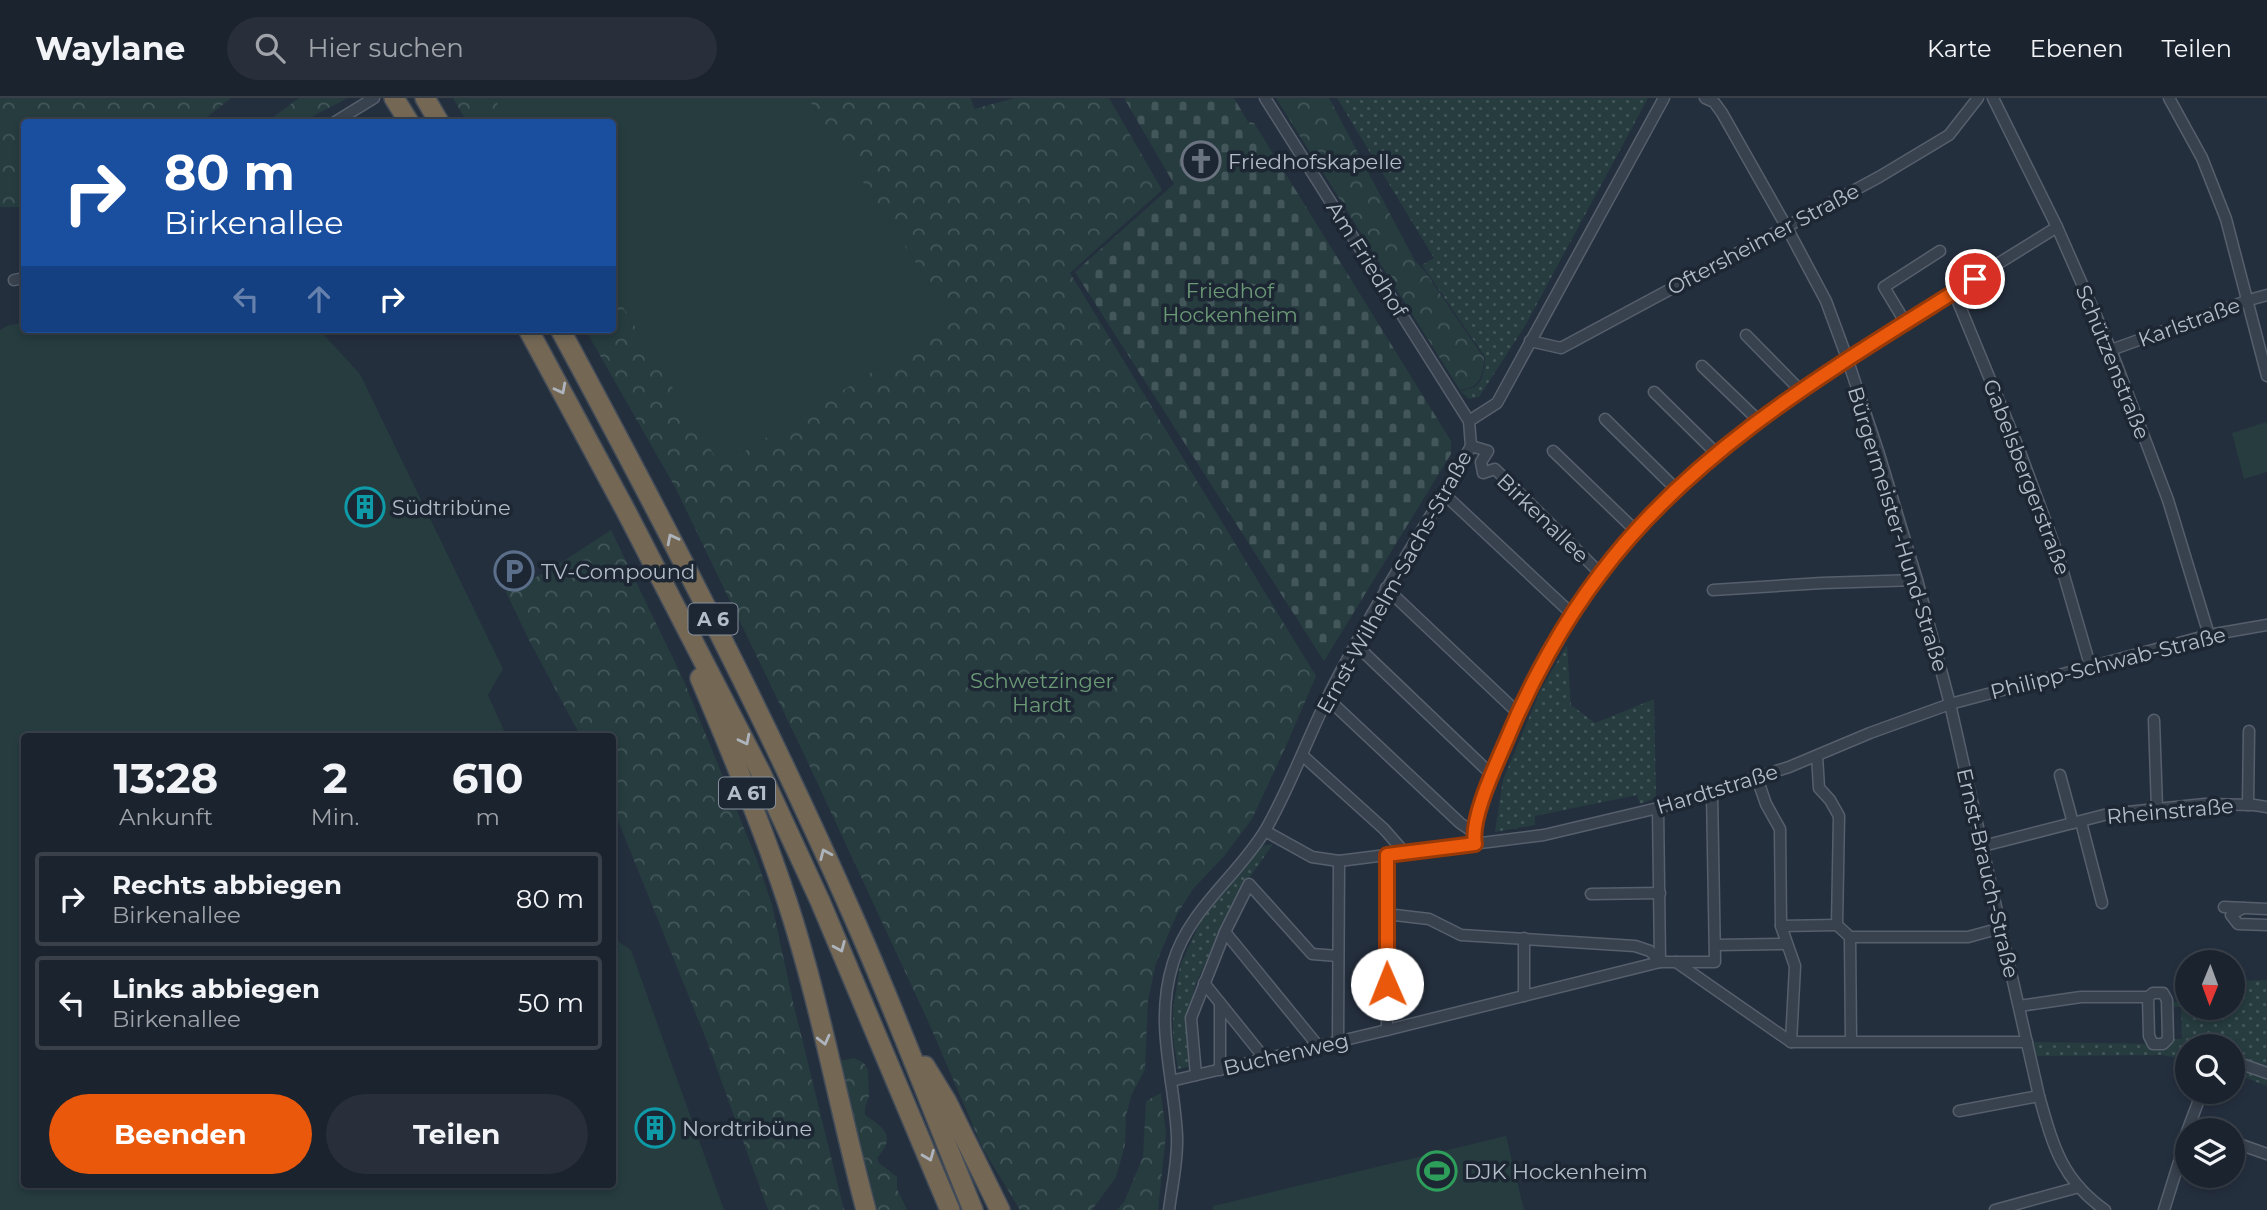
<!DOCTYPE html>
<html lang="de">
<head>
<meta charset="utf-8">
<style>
	:root { --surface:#1b232e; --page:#282f3a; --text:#f1f3f6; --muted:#a0a4aa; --line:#39404a; --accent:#ea580c }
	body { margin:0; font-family:Montserrat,sans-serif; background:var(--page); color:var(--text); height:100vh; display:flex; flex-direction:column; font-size:26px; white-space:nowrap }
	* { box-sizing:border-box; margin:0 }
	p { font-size:23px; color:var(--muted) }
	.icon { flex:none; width:38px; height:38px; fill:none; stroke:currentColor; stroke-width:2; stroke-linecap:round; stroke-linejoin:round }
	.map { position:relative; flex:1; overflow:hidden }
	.details { position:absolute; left:21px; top:635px; width:595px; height:455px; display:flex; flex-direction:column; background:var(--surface); border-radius:7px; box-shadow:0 4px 10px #0003,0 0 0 2px var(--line) }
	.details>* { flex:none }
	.guide { position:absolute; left:21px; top:21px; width:595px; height:214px; border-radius:7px; box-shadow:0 4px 10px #0003,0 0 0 2px var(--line); background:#1a4fa0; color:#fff; overflow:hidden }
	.needle { width:46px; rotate:181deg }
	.controls { position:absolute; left:2175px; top:852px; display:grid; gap:14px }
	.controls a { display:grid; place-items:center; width:70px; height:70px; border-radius:50%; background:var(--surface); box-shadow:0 4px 10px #0003,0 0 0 2px var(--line); font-size:35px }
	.pin { position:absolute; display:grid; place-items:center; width:60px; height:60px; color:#fff; margin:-30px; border:4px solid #fff; border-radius:50%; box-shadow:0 2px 7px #0007 }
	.me { position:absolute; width:77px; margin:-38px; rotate:359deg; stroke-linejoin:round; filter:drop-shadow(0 0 5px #0008) }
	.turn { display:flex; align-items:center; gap:24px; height:147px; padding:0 28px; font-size:32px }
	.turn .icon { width:91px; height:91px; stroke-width:2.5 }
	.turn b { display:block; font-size:49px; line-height:60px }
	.lanes { display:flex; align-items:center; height:66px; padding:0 28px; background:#0003; justify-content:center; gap:35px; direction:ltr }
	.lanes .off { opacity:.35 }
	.eta { display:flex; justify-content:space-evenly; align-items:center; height:119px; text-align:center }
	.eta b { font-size:42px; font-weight:700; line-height:49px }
	.button { display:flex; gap:14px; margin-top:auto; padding:14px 28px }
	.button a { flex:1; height:80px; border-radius:42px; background:var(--accent); color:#fff; font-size:28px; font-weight:700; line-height:80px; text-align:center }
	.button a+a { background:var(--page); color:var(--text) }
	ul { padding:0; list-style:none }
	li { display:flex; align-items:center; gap:21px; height:94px; margin:0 14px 10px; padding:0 14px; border:4px solid var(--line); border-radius:7px }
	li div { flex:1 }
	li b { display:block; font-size:26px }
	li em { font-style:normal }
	header { display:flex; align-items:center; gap:42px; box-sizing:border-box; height:98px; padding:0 35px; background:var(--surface); border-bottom:2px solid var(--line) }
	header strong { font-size:33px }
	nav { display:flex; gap:38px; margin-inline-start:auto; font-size:24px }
	.search { width:490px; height:63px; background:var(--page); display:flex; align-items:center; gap:18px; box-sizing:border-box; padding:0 24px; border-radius:38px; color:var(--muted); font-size:26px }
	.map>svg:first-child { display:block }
	.grass { fill:url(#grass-dots) }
	.forest { fill:url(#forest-crowns) }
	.cemetery { fill:url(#cemetery-stones) }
	.green { fill:#263c3f }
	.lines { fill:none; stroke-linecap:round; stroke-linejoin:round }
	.street-casing { stroke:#565f6c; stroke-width:13 }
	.highway-casing { stroke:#434c59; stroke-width:22 }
	.street { stroke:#38414e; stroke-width:10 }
	.highway { stroke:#746855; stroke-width:19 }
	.oneway { stroke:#aeb4bd }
	.route-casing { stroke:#983908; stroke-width:18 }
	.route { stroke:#ea580c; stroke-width:12 }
	.labels { text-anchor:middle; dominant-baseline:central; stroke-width:7; stroke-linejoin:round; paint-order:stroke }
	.shield { fill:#1d2633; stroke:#878f9c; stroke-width:2 }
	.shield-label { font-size:19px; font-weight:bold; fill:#b4bcc9 }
	.poi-label { font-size:21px; fill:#b4bcc9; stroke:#1d2633; text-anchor:start }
	.street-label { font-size:21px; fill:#b4bcc9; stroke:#1d2633 }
	.park-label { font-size:21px; fill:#6b9a76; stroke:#1d2633 }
</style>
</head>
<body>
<header>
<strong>Waylane</strong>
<div class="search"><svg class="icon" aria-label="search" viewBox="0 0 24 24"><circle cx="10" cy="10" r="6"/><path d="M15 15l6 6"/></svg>Hier suchen</div>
<nav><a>Karte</a><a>Ebenen</a><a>Teilen</a></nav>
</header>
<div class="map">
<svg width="2267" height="1112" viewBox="0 0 2267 1112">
	<defs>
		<pattern id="grass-dots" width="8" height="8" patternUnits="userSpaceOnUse" patternTransform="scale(1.75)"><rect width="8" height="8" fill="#263c3f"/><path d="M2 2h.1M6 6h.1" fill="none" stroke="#435659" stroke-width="1.8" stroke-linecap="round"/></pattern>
		<pattern id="forest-crowns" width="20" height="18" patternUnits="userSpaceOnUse" patternTransform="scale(1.75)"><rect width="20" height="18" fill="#263c3f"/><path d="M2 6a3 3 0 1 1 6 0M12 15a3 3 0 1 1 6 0" fill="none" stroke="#435659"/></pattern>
		<pattern id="cemetery-stones" width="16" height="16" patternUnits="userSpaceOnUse" patternTransform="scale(1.75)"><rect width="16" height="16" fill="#263c3f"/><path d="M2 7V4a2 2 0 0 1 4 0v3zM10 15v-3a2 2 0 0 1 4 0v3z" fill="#435659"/></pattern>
	</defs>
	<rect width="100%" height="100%" fill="#242f3e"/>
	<!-- grass -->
	<g class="grass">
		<path d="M1337,0H1648L1525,228L1479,299L1469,301L1460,293C1482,291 1484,279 1485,259L1422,167L1434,160Z"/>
		<polygon points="1567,547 1571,607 1595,625 1654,601 1656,700 1640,706 1637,697 1535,718 1535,727 1495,734 1503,682 1540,593"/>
		<polygon points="1273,746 1238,796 1196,885 1187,919 1191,968 1178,971 1173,939 1173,911 1180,868 1201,822 1262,748"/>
		<polygon points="2267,882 2267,988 2233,975 2233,948 2188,948 2187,962 2163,957 2030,958 2027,944 2163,946 2168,941 2182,941 2181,909 2167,909 2167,904 2178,904 2188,910 2233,910 2233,883"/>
	</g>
	<!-- forest -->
	<g class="forest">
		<polygon points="0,0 231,0 201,24 24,24 24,109 0,109"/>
		<polygon points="299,0 348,0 301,24 267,24"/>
		<polygon points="453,0 971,0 974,11 1015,0 1109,0 1162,92 1070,175 1316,578 1286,648 1252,721 1225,757 1193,791 1177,816 1156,865 1148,902 1145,971 1132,996 1126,1017 1125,1047 1116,1079 1092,1112 1020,1112 983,1051 928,923 803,654 675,389 585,231 612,231 612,24 467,24"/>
		<path d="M1276,0H1329L1415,163L1424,172L1484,260C1483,278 1480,290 1460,292Z"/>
		<polygon points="611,432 683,581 757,762 772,807 793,904 844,1112 768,1112 708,946 613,710 612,639 581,639 530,544 506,494 550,472"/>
		<path d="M854,960L864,965L868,972L869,998L865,1010V1017C886,1031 896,1039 877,1060L879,1065L897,1079V1091L907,1112H877L840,963Z"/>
		<polygon points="1161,995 1166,1036 1158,1112 1117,1112 1124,1104 1143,1059 1146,1003"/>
	</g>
	<!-- cemetery -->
	<polygon class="cemetery" points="1124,0 1234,0 1248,24 1254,25 1451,343 1451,356 1324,563 1075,174 1174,86"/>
	<!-- green -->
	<g class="green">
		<polygon points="494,0 808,0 954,223 721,368 613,193 612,24 509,24"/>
		<polygon points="24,224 24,231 314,231 324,237 360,276 503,571 488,597 507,639 24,639 24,1087 612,1087 613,840 631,852 724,1112 0,1112 0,232 7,228"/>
		<polygon points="2267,324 2267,374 2244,381 2232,335"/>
		<polygon points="1506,1038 1524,1112 1213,1112 1213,1108"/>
	</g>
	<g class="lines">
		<!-- street casing -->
		<g class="street-casing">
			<g id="street">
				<path d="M1705,0L1714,4L1722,15L1786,128L1826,203L1847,260L1878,353L1917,482L1950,606L2039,998C2053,1047 2061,1081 2105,1112"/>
				<polyline points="1993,0 2057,129 2111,252 2168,402 2209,537"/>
				<polyline points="2169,0 2202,60 2226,121 2267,278"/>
				<polyline points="335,24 374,0"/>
				<polyline points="14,182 24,180"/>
				<polyline points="1954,194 2020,354 2058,457 2090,567"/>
				<polyline points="1905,224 1884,189 1940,153"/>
				<polyline points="1746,237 1801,293"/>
				<polyline points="1530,243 1561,250 1879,79 1949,37 1978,0"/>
				<polyline points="2111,252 2249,202 2267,197"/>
				<polyline points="1702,268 1759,323"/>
				<polyline points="1654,294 1717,356"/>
				<polyline points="1605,321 1677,392"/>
				<polyline points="1469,323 1497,305 1664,0"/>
				<polyline points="1471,348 1488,353 1481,364 1483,375 1495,371 1600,475"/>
				<polyline points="1553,353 1636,433"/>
				<polyline points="1444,396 1573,517"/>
				<polyline points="1386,490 1518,615"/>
				<polyline points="1713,492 1822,485 1917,482"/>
				<polyline points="1355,546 1492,677"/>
				<polyline points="1327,600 1460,725 1473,734"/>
				<polyline points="2154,622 2157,710"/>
				<polyline points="1302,657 1384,731 1405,755"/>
				<polyline points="1817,658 1819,690 1830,702 1839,718 1837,827 1850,839 1851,943"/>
				<polyline points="2060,677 2073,725"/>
				<polyline points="1757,680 1766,706 1780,731 1781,828 1795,868 1791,944"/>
				<polyline points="2248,707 2249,633"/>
				<polyline points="1658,710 1660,864"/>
				<polyline points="2081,724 2102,805"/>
				<polyline points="1265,733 1312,759 1339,763 1544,737 1658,710 1789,669 1870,635 1950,606 2209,537 2267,527"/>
				<path d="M1475,746C1470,719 1497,663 1509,637C1532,580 1564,526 1600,476C1615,455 1634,435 1653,417C1768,297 1918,217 2057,129"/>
				<polyline points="1983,748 2108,716 2205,706 2254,707 2267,709"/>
				<polyline points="1387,757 1387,932"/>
				<polyline points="1591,796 1660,795"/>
				<polyline points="2224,809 2267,811"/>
				<polyline points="2243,810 2231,817 2238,826 2267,827"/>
				<polyline points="1386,816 1429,821 1461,837 1635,848 1650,853 1660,864"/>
				<polyline points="1781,828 1837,827"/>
				<polyline points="1225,834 1319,949"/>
				<polyline points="1850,839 1968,839 2001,830"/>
				<polyline points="1524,840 1524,898"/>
				<polyline points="1716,847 1786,846"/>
				<polyline points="1676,864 1791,944"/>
				<polyline points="1204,885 1266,962"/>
				<polyline points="2019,908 2081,899 2148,899 2149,938 2153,946 2163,946 2168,941 2167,902 2163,895 2153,895 2148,899"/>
				<polyline points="1338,943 1339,763"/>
				<polyline points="1791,944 2027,944"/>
				<polyline points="2233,963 2267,975"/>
				<polyline points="1220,972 1220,905"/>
				<polyline points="1196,977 1191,920 1225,834 1249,786 1312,856 1338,858"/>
				<polyline points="1171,983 1387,932 1660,864 1715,864 1712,694"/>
				<polyline points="1959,1013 2039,998"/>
				<polyline points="2196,1032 2203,1032"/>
				<polyline points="2186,1036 2202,994"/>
				<polyline points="2233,1044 2267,1056"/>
				<path d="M1169,1112C1172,1088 1178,1063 1177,1038C1174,977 1154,926 1173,865C1189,811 1238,778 1266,731C1290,689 1306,644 1327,601C1335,583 1345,566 1354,549C1390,480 1434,416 1471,348L1469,323L1265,0"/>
				<polyline points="1995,1112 2079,1089"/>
				<polyline points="2164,1112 2188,1035"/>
			</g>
		</g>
		<!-- highway casing -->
		<g class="highway-casing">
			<g id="highway">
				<polyline points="394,0 409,24"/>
				<polyline points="425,0 439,24"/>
				<polyline points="528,231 627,415 761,675 820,803 950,1112"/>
				<path d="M560,231C664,424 765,618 853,818C896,915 933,1014 973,1112"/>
				<path d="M700,580C731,654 762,727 787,803C820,904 839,1010 866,1112"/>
				<polyline points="925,968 947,1004 1000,1112"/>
			</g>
		</g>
		<!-- street -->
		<use href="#street" class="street"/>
		<!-- highway -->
		<use href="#highway" class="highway"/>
	</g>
	<!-- one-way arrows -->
	<defs><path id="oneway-chevron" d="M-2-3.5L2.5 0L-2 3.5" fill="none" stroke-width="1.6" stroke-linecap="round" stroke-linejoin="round" transform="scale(1.75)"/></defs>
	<g class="oneway">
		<use href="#oneway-chevron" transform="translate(561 291) rotate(62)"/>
		<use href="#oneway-chevron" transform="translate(672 441) rotate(-117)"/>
		<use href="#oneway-chevron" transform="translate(745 642) rotate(63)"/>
		<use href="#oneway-chevron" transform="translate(825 756) rotate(-114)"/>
		<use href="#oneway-chevron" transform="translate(840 849) rotate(67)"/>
		<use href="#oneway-chevron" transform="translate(824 942) rotate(76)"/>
		<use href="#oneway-chevron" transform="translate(929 1058) rotate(68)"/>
	</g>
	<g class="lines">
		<!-- route casing -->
		<g class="route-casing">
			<path id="route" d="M1387,886V757L1475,746C1470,720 1496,667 1507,641C1530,585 1564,523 1601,475C1697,347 1842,265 1975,181"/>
		</g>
		<!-- route -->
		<use href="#route" class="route"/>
	</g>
	<!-- icons -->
	<defs>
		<g id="church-ring" transform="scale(2.0125)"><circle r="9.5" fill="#1d2633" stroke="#6b7280" stroke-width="1.5"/><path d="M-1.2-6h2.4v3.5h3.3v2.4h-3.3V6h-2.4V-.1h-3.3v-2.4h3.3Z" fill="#6b7280"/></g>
		<g id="building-ring" transform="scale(2.0125)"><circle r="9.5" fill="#1d2633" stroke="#0f9aa8" stroke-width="1.5"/><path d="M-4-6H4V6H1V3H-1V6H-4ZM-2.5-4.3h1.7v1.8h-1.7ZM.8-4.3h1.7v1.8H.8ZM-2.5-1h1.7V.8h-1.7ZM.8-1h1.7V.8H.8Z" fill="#0f9aa8"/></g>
		<g id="parking-ring" transform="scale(2.0125)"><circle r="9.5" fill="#1d2633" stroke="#5c6f8a" stroke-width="1.5"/><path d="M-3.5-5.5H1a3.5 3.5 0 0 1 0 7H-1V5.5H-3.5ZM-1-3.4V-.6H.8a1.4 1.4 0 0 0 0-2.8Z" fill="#5c6f8a"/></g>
		<g id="stadium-ring" transform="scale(2.0125)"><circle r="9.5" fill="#1d2633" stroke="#2e9e5b" stroke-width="1.5"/><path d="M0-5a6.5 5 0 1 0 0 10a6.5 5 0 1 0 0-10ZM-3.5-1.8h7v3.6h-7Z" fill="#2e9e5b"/></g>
	</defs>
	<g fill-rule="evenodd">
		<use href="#church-ring" x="1201" y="63"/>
		<use href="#building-ring" x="365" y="409"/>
		<use href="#parking-ring" x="514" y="473"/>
		<use href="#building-ring" x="655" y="1030"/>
		<use href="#stadium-ring" x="1437" y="1073"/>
	</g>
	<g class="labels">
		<!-- shield labels -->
		<g class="shield">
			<rect x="688.5" y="505.5" width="49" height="31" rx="5"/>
			<rect x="719" y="679.5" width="56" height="31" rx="5"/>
		</g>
		<g class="shield-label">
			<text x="713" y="521">A 6</text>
			<text x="747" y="695">A 61</text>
		</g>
		<!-- poi labels -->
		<g class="poi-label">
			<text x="1228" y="63">Friedhofskapelle</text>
			<text x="392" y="409">Südtribüne</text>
			<text x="541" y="473">TV-Compound</text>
			<text x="682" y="1030">Nordtribüne</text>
			<text x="1464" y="1073">DJK Hockenheim</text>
		</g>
		<!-- street labels -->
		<g class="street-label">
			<text transform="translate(1763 141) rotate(-28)">Oftersheimer Straße</text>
			<text transform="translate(1367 161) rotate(58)">Am Friedhof</text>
			<text transform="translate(2189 224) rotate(-20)">Karlstraße</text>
			<text transform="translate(2113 264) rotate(68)">Schützenstraße</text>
			<text transform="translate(2027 379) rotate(69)">Gabelsbergerstraße</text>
			<text transform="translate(1543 420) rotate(44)">Birkenallee</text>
			<text transform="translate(1898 431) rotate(73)">Bürgermeister-Hund-Straße</text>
			<text transform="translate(1394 484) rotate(-61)">Ernst-Wilhelm-Sachs-Straße</text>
			<text transform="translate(2108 565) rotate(-14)">Philipp-Schwab-Straße</text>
			<text transform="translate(1717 691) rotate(-17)">Hardtstraße</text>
			<text transform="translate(2170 713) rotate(-5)">Rheinstraße</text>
			<text transform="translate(1988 775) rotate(77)">Ernst-Brauch-Straße</text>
			<text transform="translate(1286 956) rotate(-13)">Buchenweg</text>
		</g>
		<!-- park labels -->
		<g class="park-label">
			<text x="1230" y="192">Friedhof<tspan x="1230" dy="24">Hockenheim</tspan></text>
			<text x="1042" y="582">Schwetzinger<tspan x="1042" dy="24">Hardt</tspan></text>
		</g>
	</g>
</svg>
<div class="controls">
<a><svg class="needle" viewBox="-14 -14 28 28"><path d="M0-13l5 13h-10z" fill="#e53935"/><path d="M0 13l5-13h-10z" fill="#a0a4aa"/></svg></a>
<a><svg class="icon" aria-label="search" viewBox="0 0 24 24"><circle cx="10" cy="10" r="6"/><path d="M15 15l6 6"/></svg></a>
<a><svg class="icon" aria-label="layers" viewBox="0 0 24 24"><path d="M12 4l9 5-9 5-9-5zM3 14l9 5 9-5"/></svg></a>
</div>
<div class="pin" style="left:1975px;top:181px;background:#d93025"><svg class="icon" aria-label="arrive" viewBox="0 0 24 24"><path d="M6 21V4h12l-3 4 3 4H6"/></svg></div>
<svg class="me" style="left:1387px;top:886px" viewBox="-20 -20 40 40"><circle r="19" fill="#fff"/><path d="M0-13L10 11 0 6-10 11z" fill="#ea580c"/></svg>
<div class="guide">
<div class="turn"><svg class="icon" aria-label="right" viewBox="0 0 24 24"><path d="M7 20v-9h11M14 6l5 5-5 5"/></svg><div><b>80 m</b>Birkenallee</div></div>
<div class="lanes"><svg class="icon off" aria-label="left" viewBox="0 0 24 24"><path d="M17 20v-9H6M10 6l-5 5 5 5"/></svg><svg class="icon off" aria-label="ahead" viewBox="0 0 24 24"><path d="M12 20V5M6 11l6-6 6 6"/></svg><svg class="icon" aria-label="right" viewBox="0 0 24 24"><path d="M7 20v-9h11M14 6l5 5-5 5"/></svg></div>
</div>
<section class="details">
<div class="eta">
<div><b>13:28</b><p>Ankunft</p></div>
<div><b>2</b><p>Min.</p></div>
<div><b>610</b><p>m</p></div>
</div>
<ul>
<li><svg class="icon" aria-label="right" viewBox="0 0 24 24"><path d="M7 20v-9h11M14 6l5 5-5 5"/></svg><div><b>Rechts abbiegen</b><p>Birkenallee</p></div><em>80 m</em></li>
<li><svg class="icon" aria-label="left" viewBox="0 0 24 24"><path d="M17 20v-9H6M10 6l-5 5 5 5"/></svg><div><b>Links abbiegen</b><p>Birkenallee</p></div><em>50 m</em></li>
</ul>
<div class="button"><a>Beenden</a><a>Teilen</a></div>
</section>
</div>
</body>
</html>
